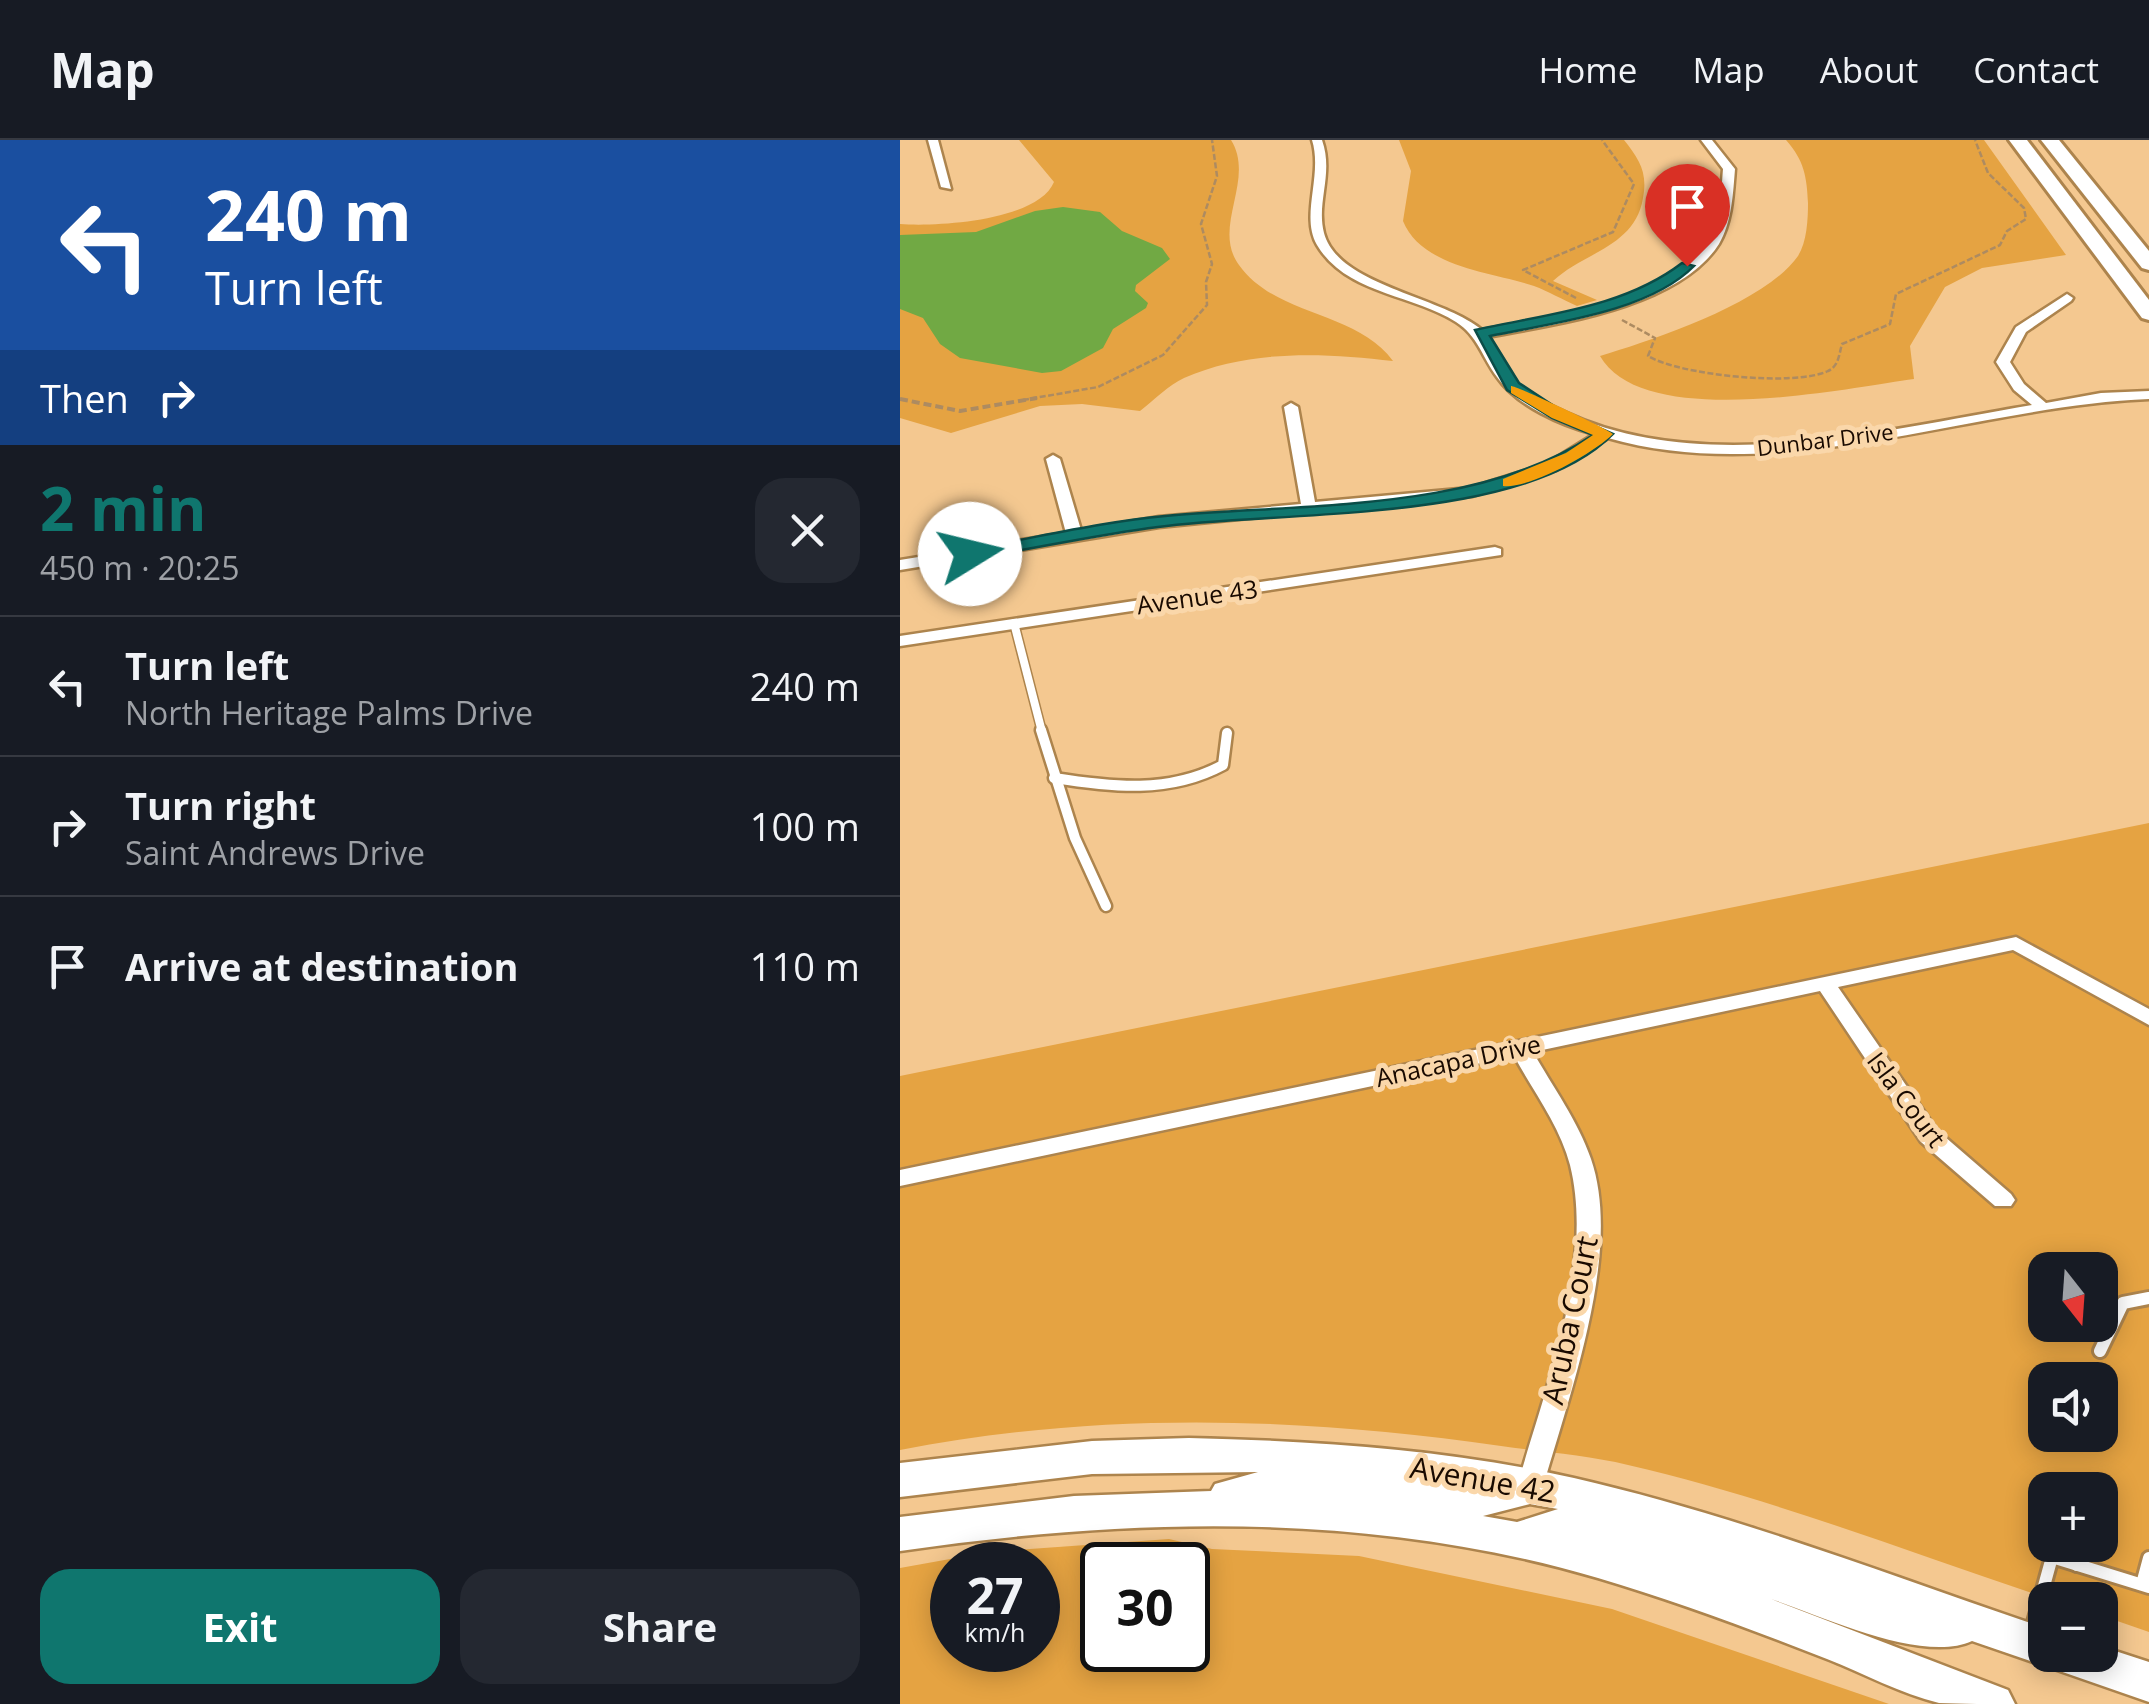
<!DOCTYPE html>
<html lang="en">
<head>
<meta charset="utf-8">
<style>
	:root { --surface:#171b24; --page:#242831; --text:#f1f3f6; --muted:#9ea1a6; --line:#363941; --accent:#0f766e }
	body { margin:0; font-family:"Open Sans",sans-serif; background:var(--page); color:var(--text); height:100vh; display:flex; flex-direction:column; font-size:38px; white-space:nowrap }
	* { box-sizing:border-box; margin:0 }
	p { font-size:32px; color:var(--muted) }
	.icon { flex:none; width:55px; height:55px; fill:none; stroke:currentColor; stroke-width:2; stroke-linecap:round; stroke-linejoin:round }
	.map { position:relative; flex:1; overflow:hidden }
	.panel { display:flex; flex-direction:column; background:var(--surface); width:900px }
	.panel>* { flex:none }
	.top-card { background:#1a4fa0; color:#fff; overflow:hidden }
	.needle { width:65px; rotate:163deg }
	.controls { position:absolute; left:1128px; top:1112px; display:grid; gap:20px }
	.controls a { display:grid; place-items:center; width:90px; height:90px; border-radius:20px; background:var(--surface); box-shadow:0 5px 25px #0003; font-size:50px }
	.speed { position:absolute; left:30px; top:1402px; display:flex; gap:20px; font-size:50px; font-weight:700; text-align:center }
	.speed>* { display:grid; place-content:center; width:130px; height:130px; border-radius:50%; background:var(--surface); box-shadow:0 5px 25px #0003; line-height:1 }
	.speed small { font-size:25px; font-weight:400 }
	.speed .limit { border:5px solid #111; border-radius:15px; background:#fff; color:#111 }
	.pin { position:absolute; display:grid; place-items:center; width:85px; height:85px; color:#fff; margin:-102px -42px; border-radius:50% 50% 50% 0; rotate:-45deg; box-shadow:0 0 10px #0007 }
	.pin .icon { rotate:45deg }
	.me { position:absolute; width:110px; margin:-55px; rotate:81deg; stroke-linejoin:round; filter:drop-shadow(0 0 8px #0008) }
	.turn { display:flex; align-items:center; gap:35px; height:210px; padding:0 40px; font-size:45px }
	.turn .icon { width:130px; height:130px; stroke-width:2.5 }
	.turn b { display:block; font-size:70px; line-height:85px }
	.then { display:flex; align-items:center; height:95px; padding:0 40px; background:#0003; gap:20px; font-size:38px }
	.round { display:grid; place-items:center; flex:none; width:105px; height:105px; border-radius:30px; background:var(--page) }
	.summary { display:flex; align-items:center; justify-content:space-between; height:170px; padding:0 40px }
	h1 { font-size:60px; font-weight:700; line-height:75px; color:var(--accent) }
	.button { display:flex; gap:20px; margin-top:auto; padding:20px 40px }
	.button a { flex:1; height:115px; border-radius:30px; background:var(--accent); color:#fff; font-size:40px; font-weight:700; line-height:115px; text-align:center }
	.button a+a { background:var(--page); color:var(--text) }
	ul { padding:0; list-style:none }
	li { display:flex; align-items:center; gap:30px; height:140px; padding:0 40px; border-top:2px solid var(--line) }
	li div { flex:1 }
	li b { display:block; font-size:38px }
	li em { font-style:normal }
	header { display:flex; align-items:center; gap:60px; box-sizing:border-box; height:140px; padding:0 50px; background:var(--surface); border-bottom:2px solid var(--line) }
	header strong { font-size:48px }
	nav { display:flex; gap:55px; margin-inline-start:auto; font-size:35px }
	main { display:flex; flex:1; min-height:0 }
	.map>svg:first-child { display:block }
	.green { fill:#e5a342; fill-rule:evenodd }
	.water { fill:#71a944 }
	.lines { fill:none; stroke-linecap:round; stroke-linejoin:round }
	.lane-far2-casing { stroke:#ad844d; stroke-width:11 }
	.lane-far1-casing { stroke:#ad844d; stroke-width:15 }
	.lane-casing { stroke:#ad844d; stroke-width:18 }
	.street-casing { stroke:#ad844d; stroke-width:5 }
	.secondary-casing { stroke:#ad844d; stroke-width:5 }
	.primary-casing { stroke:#ad844d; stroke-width:6 }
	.path-far1 { stroke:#ad8b61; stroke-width:2.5; stroke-dasharray:6 2.5; stroke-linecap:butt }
	.path { stroke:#ad8b61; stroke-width:4; stroke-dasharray:8 4; stroke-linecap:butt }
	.lane-far2 { stroke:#fff; stroke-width:8 }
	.lane-far1 { stroke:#fff; stroke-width:10 }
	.lane { stroke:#fff; stroke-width:12 }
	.street { fill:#fff; fill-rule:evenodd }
	.secondary { fill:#fff; fill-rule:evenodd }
	.primary { fill:#fff; fill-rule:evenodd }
	.route { fill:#0f766e; stroke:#0a4d48; stroke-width:2.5 }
	.slow { fill:#f59e0b }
	.labels { text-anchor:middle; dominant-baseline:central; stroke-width:10; stroke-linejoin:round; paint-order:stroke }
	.far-street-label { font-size:22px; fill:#190a00; stroke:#fad7aa }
	.street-label { font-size:25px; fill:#190a00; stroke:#fad7aa }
	.near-street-label { font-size:30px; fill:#190a00; stroke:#fad7aa }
</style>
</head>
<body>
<header>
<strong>Map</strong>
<nav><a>Home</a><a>Map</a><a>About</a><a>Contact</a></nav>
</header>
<main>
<section class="panel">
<div class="top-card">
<div class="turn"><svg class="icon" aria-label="left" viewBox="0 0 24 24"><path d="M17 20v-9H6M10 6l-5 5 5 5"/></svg><div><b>240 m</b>Turn left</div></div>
<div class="then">Then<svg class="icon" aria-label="right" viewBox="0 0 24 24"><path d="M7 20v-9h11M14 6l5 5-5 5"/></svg></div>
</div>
<div class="summary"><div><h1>2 min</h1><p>450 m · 20:25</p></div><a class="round"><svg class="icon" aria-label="close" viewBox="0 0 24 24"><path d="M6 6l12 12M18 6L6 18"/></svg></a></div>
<ul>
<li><svg class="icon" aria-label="left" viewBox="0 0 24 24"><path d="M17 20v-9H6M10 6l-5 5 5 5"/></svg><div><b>Turn left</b><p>North Heritage Palms Drive</p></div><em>240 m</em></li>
<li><svg class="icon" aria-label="right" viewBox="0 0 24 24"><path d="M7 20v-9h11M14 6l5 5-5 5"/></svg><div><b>Turn right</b><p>Saint Andrews Drive</p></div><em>100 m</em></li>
<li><svg class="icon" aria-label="arrive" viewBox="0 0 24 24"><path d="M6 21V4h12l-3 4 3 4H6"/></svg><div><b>Arrive at destination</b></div><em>110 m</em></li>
</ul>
<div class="button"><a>Exit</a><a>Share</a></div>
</section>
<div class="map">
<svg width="1249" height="1564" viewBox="0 0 1249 1564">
	<rect width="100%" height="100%" fill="#f4c890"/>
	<!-- green -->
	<g class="green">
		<path d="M119,0H331C356,40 311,87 339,125C376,177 457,171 493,221C425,213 349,209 284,238C269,245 254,260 240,271L182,264L140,266L51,293L0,278V84C36,87 138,81 154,42Z"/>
		<path d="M499,0H724C739,19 748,32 743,58C735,107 684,112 653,141L697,160L677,166C663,160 648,151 634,146C593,132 522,128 503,81L511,31Z"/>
		<path d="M886,0H1084L1166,115L1082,128L1045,147L1010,206L1014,239C941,249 743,291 700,216C753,200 865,163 898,116C907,102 908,79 908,63C907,37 904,20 886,0Z"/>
		<path d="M1249,683V1492L1200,1475V1460H1153C1013,1414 872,1358 728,1325C687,1315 643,1312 601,1306C401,1277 200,1271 0,1310V936ZM1145,1130H1200V1185H1145ZM1145,1240H1200V1295H1145ZM1145,1350H1200V1405H1145Z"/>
		<path d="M269,1399L312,1409L459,1416L712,1469L989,1564H0V1428L89,1412ZM138,1425V1510H52V1425ZM288,1425V1510H202V1425Z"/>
	</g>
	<!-- water -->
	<polygon class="water" points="163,67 200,72 222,91 262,108 270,119 236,145 235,151 248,163 246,168 213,189 203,208 161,231 142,233 60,218 40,204 23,178 0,169 0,95 76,92 135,71"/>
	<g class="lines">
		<!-- lane-far2 casing -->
		<g class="lane-far2-casing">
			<polyline id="lane-far2" points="114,483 142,592"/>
		</g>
		<!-- lane-far1 casing -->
		<g class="lane-far1-casing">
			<g id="lane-far1">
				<polyline points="141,590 175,698 206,766"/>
				<path d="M154,638C212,647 269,654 323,625L327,593"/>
			</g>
		</g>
		<!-- lane casing -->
		<g class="lane-casing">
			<g id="lane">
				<polyline points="1200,1211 1223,1163 1249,1158"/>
				<polyline points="1175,1405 1177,1425"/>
				<polyline points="1242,1444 1249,1418"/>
				<polyline points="1130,1497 1152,1417 1249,1447"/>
			</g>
		</g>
		<!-- street casing -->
		<g class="street-casing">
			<g id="street">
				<polygon points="28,0 38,0 51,49 41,47"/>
				<path d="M412,0H422C434,34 416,62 424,93C438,146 542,156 582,190C648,177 765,163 807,103C821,83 821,53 823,29L801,0H812L835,29C833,54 832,82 819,104C778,168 656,184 587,197C597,212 602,229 615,242C630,256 649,265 667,273C804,337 989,289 1132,265L1114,250L1096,222L1116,187L1167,154L1173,158L1171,161L1126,192L1110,222L1124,244L1146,263L1201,253L1249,251V259C1074,266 882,348 708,298L656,330L572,356L259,387L0,430V420L166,393L146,319L153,315L160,319L181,390L259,377L401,364L384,267L391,263L398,267L415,362L570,348L646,324L694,294C661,285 617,266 597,237C582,217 578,196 556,182C512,154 446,154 417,105C400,76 423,35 412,0Z"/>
				<polygon points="595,407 601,409 601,415 0,506 0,496"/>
				<path d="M1116,797L1249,869V885L1113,810L938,847L1037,990L1111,1054L1115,1060L1111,1066H1095L1021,1002L920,851L633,912C653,947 678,981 691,1019C723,1112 669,1255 643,1347L639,1355L630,1358L621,1355L617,1347C644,1250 695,1126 670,1025C660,986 633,951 614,916L0,1046V1030Z"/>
			</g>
		</g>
		<!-- secondary casing -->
		<g class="secondary-casing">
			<path id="secondary" d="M289,1298C418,1301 547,1309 674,1338C835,1375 989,1435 1145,1488V1515H1200V1506L1249,1522V1562L1154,1529L1152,1524L1145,1526L1072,1501C1023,1524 922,1476 871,1459L1108,1550L1115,1564C1092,1564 1062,1564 1039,1563C1001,1554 963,1533 927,1519C851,1489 775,1461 698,1438C470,1371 233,1377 0,1411V1377L174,1356L311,1351L315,1344L358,1332L192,1334L0,1357V1323L192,1301ZM630,1364L658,1369L617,1382L583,1376Z"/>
		</g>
		<!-- primary casing -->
		<g class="primary-casing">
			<g id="primary">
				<polygon points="1109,0 1127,0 1249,160 1249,180 1242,178"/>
				<polygon points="1141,0 1159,0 1249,111 1249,130 1242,128"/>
			</g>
		</g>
		<!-- path-far1 -->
		<g class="path-far1">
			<polyline points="676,158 623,130 713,92 734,44 702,0"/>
			<path d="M722,180L755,198L748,216C779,235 895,247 928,231C939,226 939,214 942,204L990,184L996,154L1100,105L1107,91L1126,79L1124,68L1088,33L1075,0"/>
			<polyline points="0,259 5,260"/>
			<polyline points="123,260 198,247 263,215 307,165 306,142 312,124 301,84 317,36 312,0"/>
		</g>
		<!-- path -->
		<polyline class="path" points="0,259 60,271 137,258"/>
		<!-- lane-far2 -->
		<use href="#lane-far2" class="lane-far2"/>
		<!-- lane-far1 -->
		<use href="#lane-far1" class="lane-far1"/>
		<!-- lane -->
		<use href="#lane" class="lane"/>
		<!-- street -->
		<use href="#street" class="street"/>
		<!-- secondary -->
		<use href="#secondary" class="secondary"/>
		<!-- primary -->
		<use href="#primary" class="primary"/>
	</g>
	<!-- route -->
	<path class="route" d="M782,123L794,126C749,172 652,183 590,196L619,243L663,272L713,294C624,385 380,370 258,387C195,395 133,409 70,419L61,414L70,409C135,398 200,382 265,376C402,363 577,373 693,295L652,278L607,250L575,190C646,174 723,168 782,123Z"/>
	<!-- slow -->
	<path class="slow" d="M611,246C617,246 706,288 713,294C694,313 630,349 603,346V339L666,313L693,295L652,278L611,253Z"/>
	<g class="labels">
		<!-- far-street labels -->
		<g class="far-street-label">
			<text transform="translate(925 299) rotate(-7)">Dunbar Drive</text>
		</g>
		<!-- street labels -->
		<g class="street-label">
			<text transform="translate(297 456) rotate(-8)">Avenue 43</text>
			<text transform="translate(558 920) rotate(-12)">Anacapa Drive</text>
			<text transform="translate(1007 959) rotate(53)">Isla Court</text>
		</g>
		<!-- near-street labels -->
		<g class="near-street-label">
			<text transform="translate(669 1180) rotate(-78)">Aruba Court</text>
			<text transform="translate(583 1339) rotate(10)">Avenue 42</text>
		</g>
	</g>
</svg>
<div class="controls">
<a><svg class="needle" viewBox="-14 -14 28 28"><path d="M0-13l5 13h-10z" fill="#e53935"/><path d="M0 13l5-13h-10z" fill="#9ea1a6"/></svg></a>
<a><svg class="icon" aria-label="sound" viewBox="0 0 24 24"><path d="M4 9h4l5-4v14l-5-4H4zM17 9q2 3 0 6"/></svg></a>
<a>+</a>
<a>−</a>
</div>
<div class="speed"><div>27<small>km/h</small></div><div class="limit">30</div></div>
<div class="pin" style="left:787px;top:126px;background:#d93025"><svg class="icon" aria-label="arrive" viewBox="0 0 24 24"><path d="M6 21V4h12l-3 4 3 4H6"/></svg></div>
<svg class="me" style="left:70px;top:414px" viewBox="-20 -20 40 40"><circle r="19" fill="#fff"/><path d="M0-13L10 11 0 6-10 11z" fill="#0f766e"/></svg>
</div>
</main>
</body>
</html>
